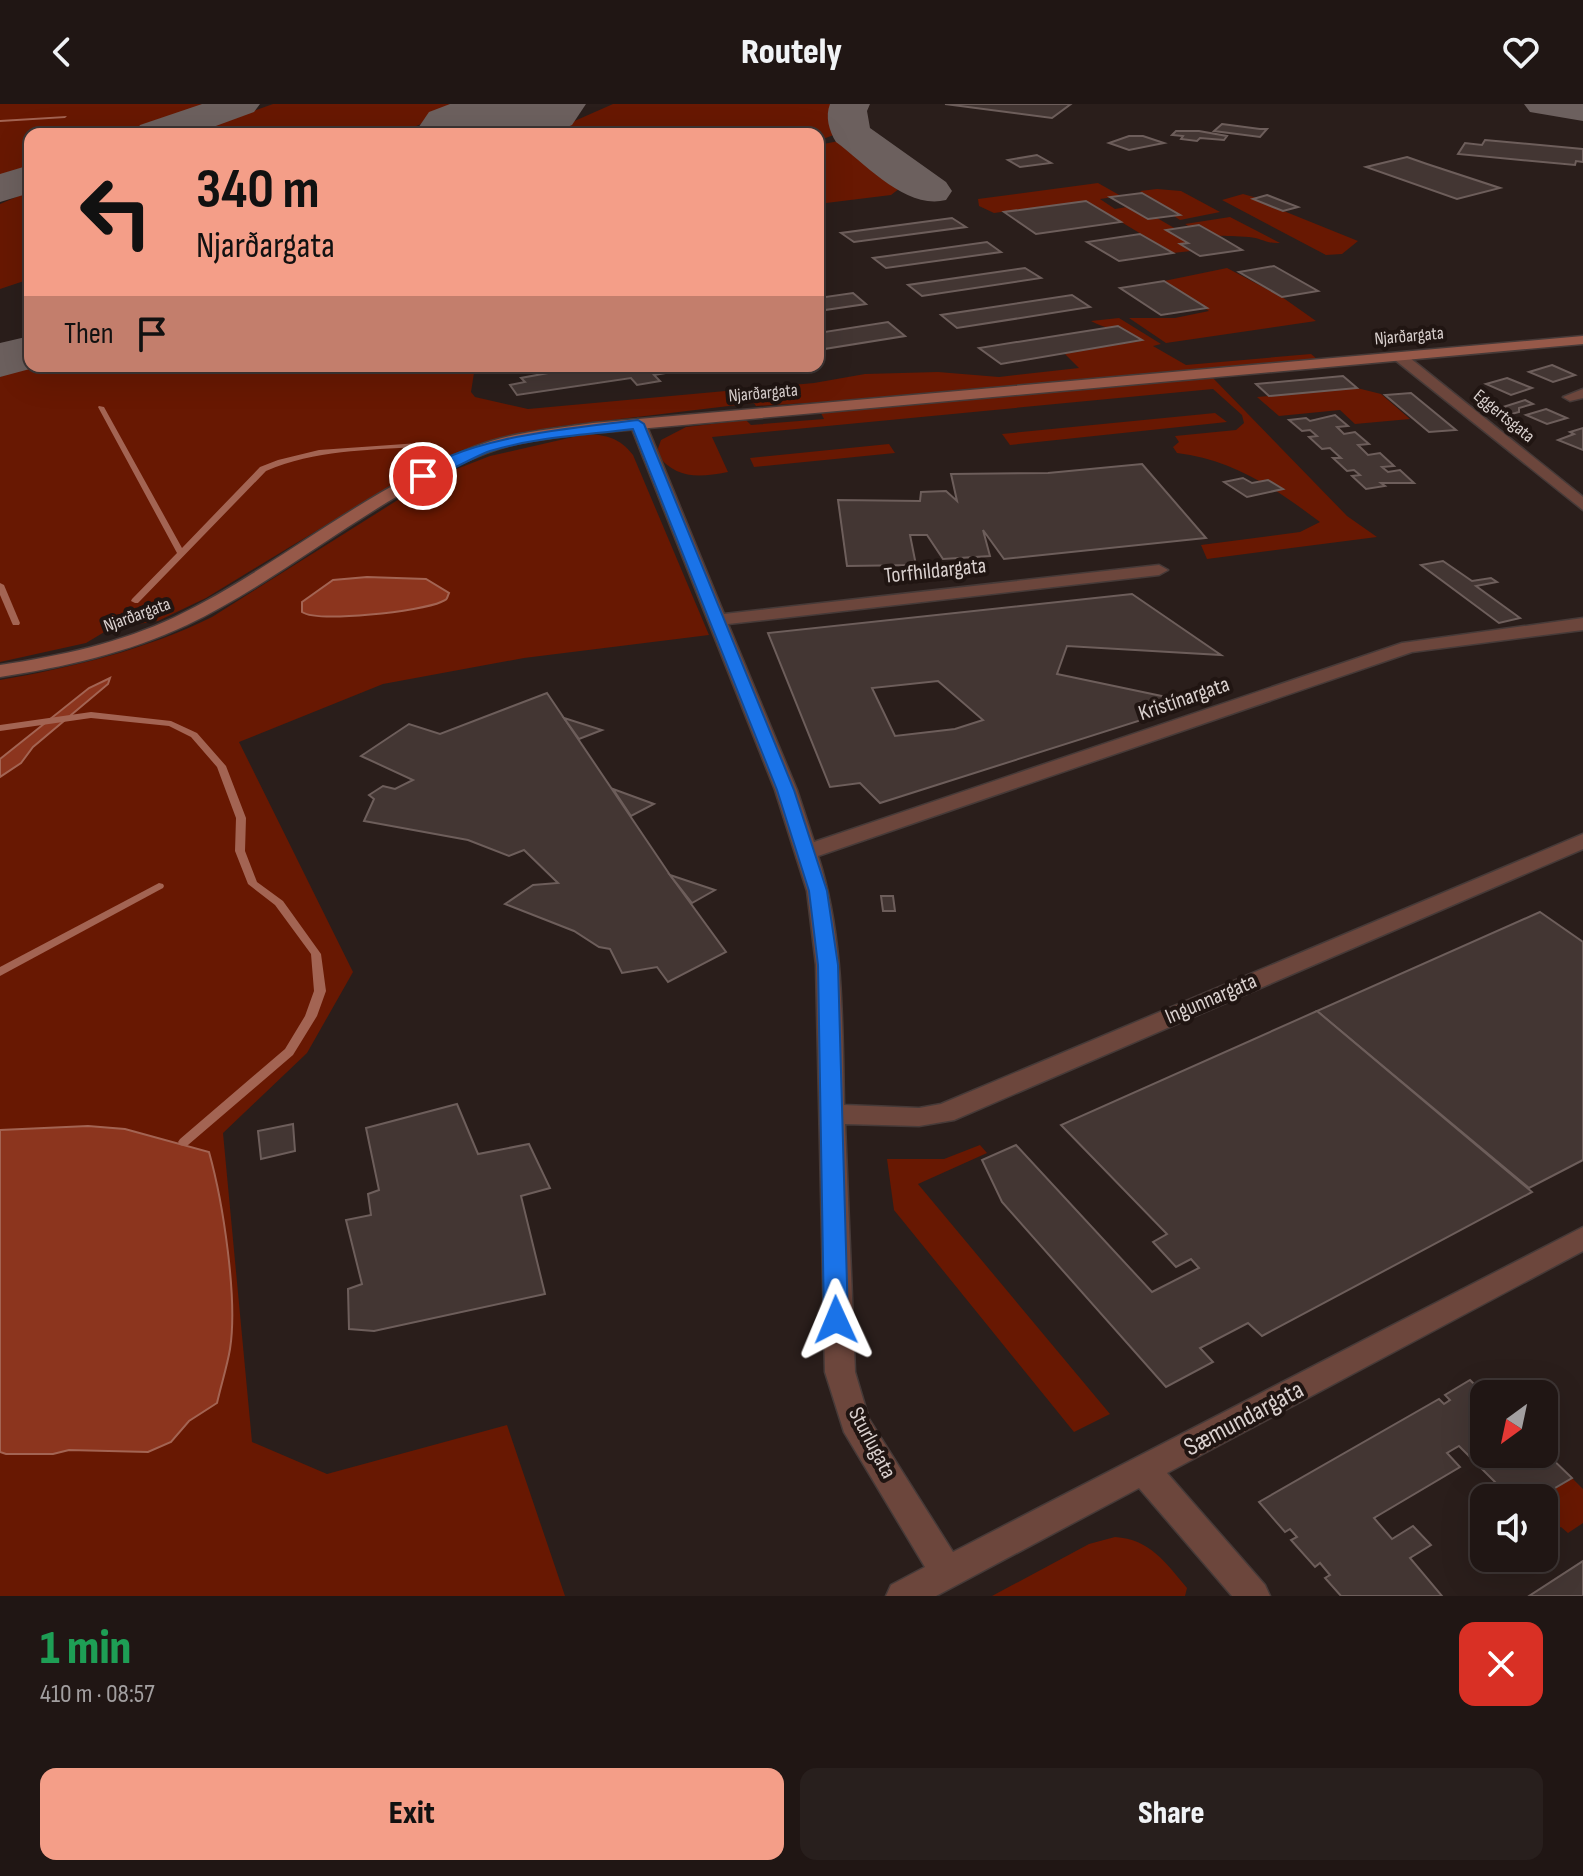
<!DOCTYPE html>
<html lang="en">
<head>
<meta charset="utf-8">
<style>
	:root { --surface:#201614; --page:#281f1d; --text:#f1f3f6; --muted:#a29fa0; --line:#3d3534; --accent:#f49e88 }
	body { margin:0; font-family:"Sofia Sans Condensed",sans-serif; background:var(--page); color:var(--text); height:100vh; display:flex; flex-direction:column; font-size:30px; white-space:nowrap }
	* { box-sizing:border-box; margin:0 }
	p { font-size:26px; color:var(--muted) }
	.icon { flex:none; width:44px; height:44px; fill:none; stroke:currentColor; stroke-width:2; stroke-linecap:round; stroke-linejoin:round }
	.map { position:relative; height:1492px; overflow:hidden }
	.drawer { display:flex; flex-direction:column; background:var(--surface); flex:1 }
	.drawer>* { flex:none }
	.top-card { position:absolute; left:24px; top:24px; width:800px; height:244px; border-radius:16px; box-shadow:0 8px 32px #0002,0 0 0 2px var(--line); background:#f49e88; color:#111; overflow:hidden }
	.needle { width:52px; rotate:213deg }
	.tools { position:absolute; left:1470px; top:1276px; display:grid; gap:16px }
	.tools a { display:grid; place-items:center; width:88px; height:88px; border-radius:16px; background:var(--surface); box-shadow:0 8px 32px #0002,0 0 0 2px var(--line); font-size:40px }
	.pin { position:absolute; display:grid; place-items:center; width:68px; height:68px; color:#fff; margin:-34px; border:4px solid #fff; border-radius:50%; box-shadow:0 2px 8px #0007 }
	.me { position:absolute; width:88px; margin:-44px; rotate:359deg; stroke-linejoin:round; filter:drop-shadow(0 0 6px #0008) }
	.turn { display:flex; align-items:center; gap:28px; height:168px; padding:0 40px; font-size:36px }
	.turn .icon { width:104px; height:104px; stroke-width:2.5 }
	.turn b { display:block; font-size:56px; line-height:68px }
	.then { display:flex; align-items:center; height:76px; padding:0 40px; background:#0003; gap:16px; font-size:30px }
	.round { display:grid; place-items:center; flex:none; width:84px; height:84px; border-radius:16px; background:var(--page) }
	.summary { display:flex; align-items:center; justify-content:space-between; height:136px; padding:0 40px }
	h1 { font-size:48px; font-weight:800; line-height:60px; color:#1e9e55 }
	.cta { display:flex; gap:16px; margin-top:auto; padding:16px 40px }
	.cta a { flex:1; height:92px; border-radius:16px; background:var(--accent); color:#111; font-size:32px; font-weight:800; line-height:92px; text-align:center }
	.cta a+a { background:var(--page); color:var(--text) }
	header { display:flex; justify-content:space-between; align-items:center; height:104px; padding:0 40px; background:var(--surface); font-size:36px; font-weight:800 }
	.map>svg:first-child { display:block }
	.green { fill:#681802 }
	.water { fill:#8c351e; stroke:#a36453; stroke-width:2 }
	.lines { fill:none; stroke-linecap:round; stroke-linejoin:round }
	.stream { fill:#a36453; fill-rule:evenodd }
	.taxiway { fill:#6c605e; fill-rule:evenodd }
	.runway { fill:#6c605e; fill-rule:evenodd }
	.building { fill:#433633; stroke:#6d5e5b; stroke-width:2; fill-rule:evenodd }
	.minor-casing { stroke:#463a38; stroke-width:3 }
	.secondary-casing { stroke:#463a38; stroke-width:3 }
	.minor { fill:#6c463c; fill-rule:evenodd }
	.secondary { fill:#965949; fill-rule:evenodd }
	.route { fill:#1a73e8; stroke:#114b97; stroke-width:2 }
	.labels { text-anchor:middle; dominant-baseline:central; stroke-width:8; stroke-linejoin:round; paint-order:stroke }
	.far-street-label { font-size:18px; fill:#d9d0ce; stroke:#201512 }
	.street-label { font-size:22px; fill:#d9d0ce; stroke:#201512 }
	.near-street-label { font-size:26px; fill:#d9d0ce; stroke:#201512 }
</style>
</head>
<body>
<header><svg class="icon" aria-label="back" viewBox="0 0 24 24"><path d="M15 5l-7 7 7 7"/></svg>Routely<svg class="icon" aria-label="heart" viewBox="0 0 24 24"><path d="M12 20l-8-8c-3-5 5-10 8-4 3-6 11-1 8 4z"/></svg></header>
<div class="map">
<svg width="1583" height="1492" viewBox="0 0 1583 1492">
	<rect width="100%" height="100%" fill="#2a1e1b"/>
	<!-- green -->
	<g class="green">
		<polygon points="0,0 210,0 123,30 30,30 30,63 0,73"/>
		<path d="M273,0H466C442,9 416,25 391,30C361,36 326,14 299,26L319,30H189Z"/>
		<polygon points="613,0 837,0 832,12 836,30 818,37 818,30 545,30"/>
		<polygon points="839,37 845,42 904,81 891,91 818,100 818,41"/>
		<polygon points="1098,79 1121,92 1100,95 1115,105 1127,103 1147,115 1157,114 1176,125 1167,127 1188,139 1191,147 1173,149 1086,97 994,109 979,102 978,95"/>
		<polygon points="1157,85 1181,87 1220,108 1180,116 1174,112 1179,110 1140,87"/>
		<polygon points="30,87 30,175 0,185 0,100"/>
		<polygon points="1243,90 1257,94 1254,95 1358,137 1342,150 1326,151 1222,96"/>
		<path d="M1230,113L1280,139C1267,140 1261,134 1249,133C1224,131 1208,135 1185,120Z"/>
		<polygon points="1227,164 1282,193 1316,217 1166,239 1129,214 1175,214 1209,207 1164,177"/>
		<path d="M1119,214L1161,240L1153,242L1186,261L1311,250L1317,255L824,298L756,302L754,299L553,323L462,346L415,367L206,494L158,517L111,524L86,539L0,558V273L30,260L485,262L474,269L471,288L475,293L528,305L814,279L865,270L938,268L999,273L1079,264L1064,249L1140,237C1120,221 1110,228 1091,217Z"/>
		<path d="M1212,273L1347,412L1377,433L1207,455L1201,441L1300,428L1320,418C1276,385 1232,355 1177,349L1173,343L1179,338L1175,332L1236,326L1244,319L1242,311L1213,285L712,333L728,368C697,374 677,375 656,350L661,336L686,323L746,316L751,321L824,315L821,309Z"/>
		<polygon points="1357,284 1381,290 1410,315 1355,320 1340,306 1279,312 1257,293"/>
		<polygon points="1215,309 1227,318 1010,341 1002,330"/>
		<path d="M586,330C607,331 620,334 633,351L709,531L524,554L383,580L239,638L353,868L307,949L223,1029L252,1338L327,1370L507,1321L565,1492H0V576C74,563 145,546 212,513L431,375L490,352Z"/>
		<polygon points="889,340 895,349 754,363 750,354"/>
		<polygon points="980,1041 987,1049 918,1080 1110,1310 1074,1328 894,1106 887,1055 944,1055"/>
		<polygon points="1572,1374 1583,1385 1583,1419 1568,1429 1561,1423 1555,1426 1548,1420 1544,1422 1544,1399 1555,1392 1550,1387"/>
		<path d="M1115,1433C1150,1435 1166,1459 1187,1484L1185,1492H992L1089,1440Z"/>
	</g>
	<!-- water -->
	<g class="water">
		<path d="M367,473L426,475L449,489C446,496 448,495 441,498C422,507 318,519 302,508V498L333,476Z"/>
		<polygon points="110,574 108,580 33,643 21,659 0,673 0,655 89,584"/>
		<path d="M88,1022L125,1025L209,1048C223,1098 238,1195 230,1245C227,1263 221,1281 217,1299L189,1317L171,1338L148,1348L69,1346L53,1350H6L0,1348V1026Z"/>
	</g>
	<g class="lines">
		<!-- stream -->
		<g class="stream">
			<polygon points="67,12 65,14 0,18 0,16"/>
			<path d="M99,302L104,303L182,444L260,363L278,356L319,346L419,339L423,341L419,343C367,346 315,346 266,367L138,499H135L131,497L132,495L177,449L98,303Z"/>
			<polygon points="0,479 4,481 20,519 19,521 13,521 12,519 0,491"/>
			<polygon points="91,608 171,617 197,629 226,662 246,714 245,747 257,778 283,797 321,850 326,887 317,912 293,951 188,1041 184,1042 180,1041 178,1038 180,1035 285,945 305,912 314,887 311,850 275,801 248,780 235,747 236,714 217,663 191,633 169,622 91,614 0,627 0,621"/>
			<polygon points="159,779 163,780 164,782 163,784 0,872 0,863"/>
		</g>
		<!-- taxiway -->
		<g class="taxiway">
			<polygon points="202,0 260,0 254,8 194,30 134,30 140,21"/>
			<path d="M830,0H870L867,7L870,24L946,78L952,87L946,96C906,106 867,61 836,38C829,27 825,12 830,0Z"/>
			<polygon points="1524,0 1583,0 1583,17 1530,8"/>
			<polygon points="30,61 30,89 0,98 0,70"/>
			<polygon points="30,232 30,262 41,262 0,273 0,239"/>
		</g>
		<!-- runway -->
		<polygon class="runway" points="450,0 586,0 572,21 552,30 414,30 429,8"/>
	</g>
	<!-- building -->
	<g class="building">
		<polygon points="945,0 1071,0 1052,14"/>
		<polygon points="1222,20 1260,25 1267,25 1260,33 1214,27"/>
		<polygon points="1176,27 1199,27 1227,32 1224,36 1200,34 1197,37 1181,35 1183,32 1172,31"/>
		<polygon points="1129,32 1143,32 1164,39 1129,46 1109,39"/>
		<polygon points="1485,36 1583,45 1583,58 1576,57 1575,61 1458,50 1465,39 1482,41"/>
		<polygon points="1037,51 1051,59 1020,63 1008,56"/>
		<polygon points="1407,53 1427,60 1500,84 1457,95 1366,63"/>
		<polygon points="1142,89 1180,111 1148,115 1110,93"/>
		<polygon points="1267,91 1298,103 1283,107 1253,95"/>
		<polygon points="1086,97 1121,118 1036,130 1004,108"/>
		<polygon points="952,114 966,123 854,138 841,129"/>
		<polygon points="1199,121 1222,134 1242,146 1200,152 1180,140 1188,139 1166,126"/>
		<polygon points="1140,130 1173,149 1119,157 1087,138"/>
		<polygon points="987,138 1001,148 886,164 873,154"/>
		<polygon points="1274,162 1318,187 1282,193 1239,168"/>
		<polygon points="1025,164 1041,174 922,192 908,181"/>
		<polygon points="1164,177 1207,204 1161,211 1120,184"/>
		<polygon points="853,189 866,200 818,207 818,194"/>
		<polygon points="1072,191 1090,203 957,224 941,211"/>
		<polygon points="888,218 905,232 818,246 818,229"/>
		<polygon points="1118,222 1142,236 1001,260 979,244"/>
		<polygon points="1552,261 1575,271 1553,278 1529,268"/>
		<polygon points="586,262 692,262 695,264 654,271 660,277 637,281 631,274 517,291 510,281 525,278 521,274"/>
		<polygon points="1343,272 1357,284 1269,292 1256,280"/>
		<polygon points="1507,274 1532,284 1511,291 1486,280"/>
		<polygon points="1411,289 1456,326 1429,328 1385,291"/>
		<polygon points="1525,296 1533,300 1519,304 1519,308 1508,311 1500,304"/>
		<polygon points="1546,305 1567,314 1547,320 1526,311"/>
		<polygon points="1335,311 1348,322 1337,323 1344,330 1355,328 1369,340 1358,341 1368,351 1380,349 1394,362 1382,363 1388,368 1400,366 1414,379 1381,379 1385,382 1366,385 1352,372 1360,371 1354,366 1347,367 1333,354 1341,354 1330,344 1322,345 1309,333 1317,332 1310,326 1302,327 1289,316 1306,314 1310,317"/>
		<polygon points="1583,324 1583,346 1558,336 1574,330 1570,328"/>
		<polygon points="1142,360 1206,434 1004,455 983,426 990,452 943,455 927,431 910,431 916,461 847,462 838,396 920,397 921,388 946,387 957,397 951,370 1048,369"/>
		<polygon points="1243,374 1252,379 1268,376 1283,385 1247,393 1224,378"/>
		<polygon points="1443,457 1472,477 1491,474 1497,478 1476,482 1520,514 1499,519 1421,461"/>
		<path d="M1132,490L1221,551L1067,542L1057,570L1195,599L880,699L860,679L830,683L768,529ZM938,577L983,616L955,625L895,632L872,584Z"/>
		<polygon points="547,589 670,771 726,848 668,878 657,863 622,869 610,845 599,843 574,827 505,800 533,781 558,779 524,746 509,752 468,736 364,717 374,695 369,691 383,682 395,685 413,676 361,652 409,620 440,630"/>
		<polygon points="564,614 602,626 579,635"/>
		<polygon points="613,685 654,700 631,712"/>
		<polygon points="670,771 715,786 692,799"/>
		<polygon points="881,792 893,792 895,807 883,807"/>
		<polygon points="1540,808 1583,838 1583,1056 1529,1084 1317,907"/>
		<polygon points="1317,907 1532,1088 1262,1232 1248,1219 1200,1244 1213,1258 1166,1283 1002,1098 982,1056 1016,1041 1152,1188 1199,1164 1191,1155 1176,1163 1153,1138 1167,1130 1061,1021"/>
		<polygon points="457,1000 478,1050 529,1040 550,1084 521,1092 545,1190 374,1227 349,1225 348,1185 362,1180 346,1116 371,1111 368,1090 379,1086 366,1024"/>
		<polygon points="293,1020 295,1047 261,1055 258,1027"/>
		<polygon points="1470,1276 1484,1290 1484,1350 1544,1347 1572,1374 1550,1387 1555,1392 1544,1399 1544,1394 1511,1394 1459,1342 1447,1349 1460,1363 1374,1414 1392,1435 1413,1422 1431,1441 1410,1454 1442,1492 1341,1492 1325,1474 1330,1471 1320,1459 1315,1463 1291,1436 1297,1433 1290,1425 1285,1428 1259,1398 1439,1295 1444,1300 1450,1296 1445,1291"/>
		<polygon points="1583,1457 1583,1492 1529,1492"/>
	</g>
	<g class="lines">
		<!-- minor casing -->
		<g class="minor-casing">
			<g id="minor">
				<polygon points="1395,250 1405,250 1583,393 1583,406 1395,256"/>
				<polygon points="1583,285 1583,294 1570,297 1563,293"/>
				<path d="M638,315L646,320L724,510L1159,461L1168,466L1159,471L728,520L797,686L814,738L1402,539L1583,514V526L1412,548L818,752C844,832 842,917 844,1001L919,1004L941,1000L1583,730V745L954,1016L919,1022L845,1020L855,1268L869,1315L953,1448L1583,1123V1147L1167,1369L1265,1481L1270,1492H1232L1139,1384L936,1492H886L891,1481L925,1463L844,1328L825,1268L816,861L807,787L775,686L630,320Z"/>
			</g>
		</g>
		<!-- secondary casing -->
		<g class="secondary-casing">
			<path id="secondary" d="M1583,232V240L593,329C557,333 520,336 486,349C377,390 291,471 187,521C128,549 64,563 0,573V561C60,552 120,539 175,513C278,463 366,384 474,343C512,328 553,325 593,319Z"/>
		</g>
		<!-- minor -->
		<use href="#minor" class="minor"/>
		<!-- secondary -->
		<use href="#secondary" class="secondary"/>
	</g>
	<!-- route -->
	<path class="route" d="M638,316L644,320L794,686L827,787L838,861L848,1216L844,1223L836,1226L827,1223L824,1216L818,861L809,787L777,686L633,325C586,331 536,333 490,347C473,352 429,382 416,372C463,332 577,324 638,316Z"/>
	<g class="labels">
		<!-- far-street labels -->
		<g class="far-street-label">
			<text transform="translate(1409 232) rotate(-5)">Njarðargata</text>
			<text transform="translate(763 289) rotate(-5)">Njarðargata</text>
			<text transform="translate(1504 312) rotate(39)">Eggertsgata</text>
			<text transform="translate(137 511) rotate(-20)">Njarðargata</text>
		</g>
		<!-- street labels -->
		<g class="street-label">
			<text transform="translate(935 467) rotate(-6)">Torfhildargata</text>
			<text transform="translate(1184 595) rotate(-19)">Kristínargata</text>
			<text transform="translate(1211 895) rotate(-23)">Ingunnargata</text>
			<text transform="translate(872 1339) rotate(62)">Sturlugata</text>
		</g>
		<!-- near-street labels -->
		<g class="near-street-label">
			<text transform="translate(1244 1315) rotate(-28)">Sæmundargata</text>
		</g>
	</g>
</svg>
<div class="tools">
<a><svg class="needle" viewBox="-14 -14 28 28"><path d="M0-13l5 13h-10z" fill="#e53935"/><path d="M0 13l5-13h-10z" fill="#a29fa0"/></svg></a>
<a><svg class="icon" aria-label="sound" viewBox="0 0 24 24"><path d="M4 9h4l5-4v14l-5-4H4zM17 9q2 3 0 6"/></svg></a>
</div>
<div class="pin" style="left:423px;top:372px;background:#d93025"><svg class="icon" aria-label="arrive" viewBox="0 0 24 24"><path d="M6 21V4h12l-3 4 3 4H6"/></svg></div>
<svg class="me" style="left:836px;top:1216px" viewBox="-20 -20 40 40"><path d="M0-17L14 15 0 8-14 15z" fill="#1a73e8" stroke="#fff" stroke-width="4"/></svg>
<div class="top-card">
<div class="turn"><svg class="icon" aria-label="left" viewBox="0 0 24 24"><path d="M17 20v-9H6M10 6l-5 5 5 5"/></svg><div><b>340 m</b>Njarðargata</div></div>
<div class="then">Then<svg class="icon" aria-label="arrive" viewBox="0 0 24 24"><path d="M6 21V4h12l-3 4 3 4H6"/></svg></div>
</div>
</div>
<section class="drawer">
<div class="summary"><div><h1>1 min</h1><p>410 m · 08:57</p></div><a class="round" style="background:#d93025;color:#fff"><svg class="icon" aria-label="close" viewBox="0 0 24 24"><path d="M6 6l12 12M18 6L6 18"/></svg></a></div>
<div class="cta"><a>Exit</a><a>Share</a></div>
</section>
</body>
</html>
